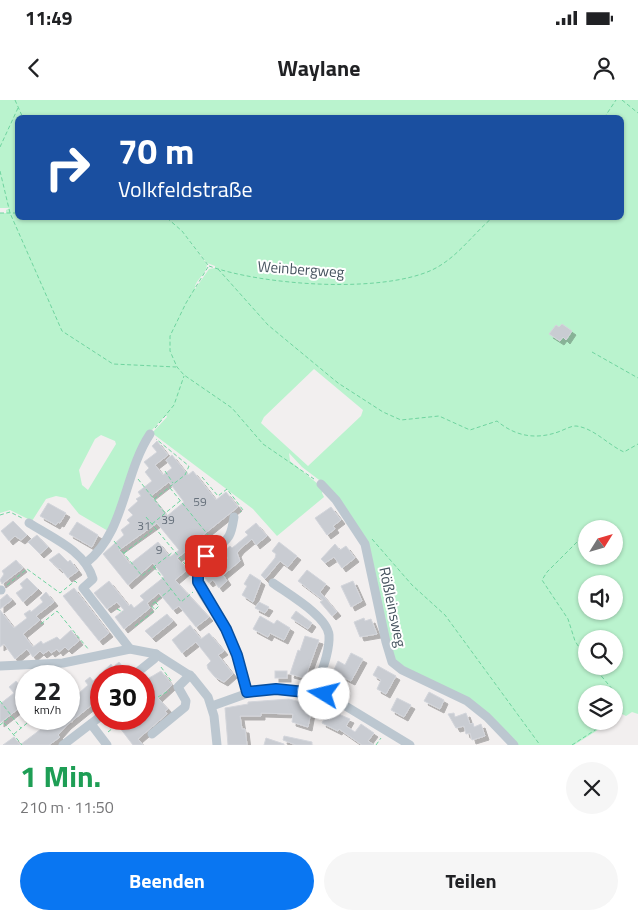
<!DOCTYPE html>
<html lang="de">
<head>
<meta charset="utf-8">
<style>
	:root { --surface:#fff; --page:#f6f6f6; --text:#202124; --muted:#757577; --accent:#0976f2 }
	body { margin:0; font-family:"Titillium Web",sans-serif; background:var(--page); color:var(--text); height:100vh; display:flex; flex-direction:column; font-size:19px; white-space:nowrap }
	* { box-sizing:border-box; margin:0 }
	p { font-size:16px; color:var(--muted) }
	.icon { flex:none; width:28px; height:28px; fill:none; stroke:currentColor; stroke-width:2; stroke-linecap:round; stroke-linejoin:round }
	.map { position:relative; height:645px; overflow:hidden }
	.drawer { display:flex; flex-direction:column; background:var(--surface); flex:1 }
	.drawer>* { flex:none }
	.top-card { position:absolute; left:15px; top:15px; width:609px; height:105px; border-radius:8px; box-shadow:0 1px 4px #0004; background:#1a4fa0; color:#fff; overflow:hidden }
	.needle { width:32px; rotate:53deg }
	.tools { position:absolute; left:578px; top:420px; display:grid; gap:10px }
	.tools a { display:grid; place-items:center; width:45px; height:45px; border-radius:50%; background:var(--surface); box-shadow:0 1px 4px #0004; font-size:25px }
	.speed { position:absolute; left:15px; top:565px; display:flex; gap:10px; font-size:25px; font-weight:700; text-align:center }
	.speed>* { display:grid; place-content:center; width:65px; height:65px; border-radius:50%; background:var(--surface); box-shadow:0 1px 4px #0004; line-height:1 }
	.speed small { font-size:12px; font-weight:400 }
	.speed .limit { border:8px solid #d22; background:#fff; color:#111 }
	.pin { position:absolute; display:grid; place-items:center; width:42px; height:42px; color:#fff; margin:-21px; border-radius:10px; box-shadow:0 2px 8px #0006 }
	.me { position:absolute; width:55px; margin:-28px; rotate:279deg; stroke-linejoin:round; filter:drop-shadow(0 0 4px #0008) }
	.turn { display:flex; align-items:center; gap:18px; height:105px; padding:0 20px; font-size:22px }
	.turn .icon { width:65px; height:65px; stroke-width:2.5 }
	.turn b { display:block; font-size:35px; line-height:42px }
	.round { display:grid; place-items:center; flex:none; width:52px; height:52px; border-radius:26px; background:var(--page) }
	.overview { display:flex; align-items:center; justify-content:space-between; height:85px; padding:0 20px }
	h1 { font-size:30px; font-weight:700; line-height:38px; color:#1e9e55 }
	.button { display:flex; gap:10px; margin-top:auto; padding:10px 20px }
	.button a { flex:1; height:58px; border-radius:30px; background:var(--accent); color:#fff; font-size:20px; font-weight:700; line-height:58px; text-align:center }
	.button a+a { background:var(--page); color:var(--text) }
	.status { display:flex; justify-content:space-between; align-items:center; height:35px; padding:0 25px; background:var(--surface); direction:ltr }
	.status svg { height:14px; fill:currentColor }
	header { display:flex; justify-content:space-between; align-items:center; height:65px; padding:0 20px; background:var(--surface); font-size:22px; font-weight:700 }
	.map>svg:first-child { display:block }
	.green { fill:#baf3ce; fill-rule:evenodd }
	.building { fill:#c9ccd2; stroke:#d3d5db; fill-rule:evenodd; filter:url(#shadow) }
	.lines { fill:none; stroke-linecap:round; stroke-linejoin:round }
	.path { stroke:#6fd49f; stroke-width:1; stroke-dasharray:4 2.5; stroke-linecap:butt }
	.minor { stroke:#bcc7d0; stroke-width:9 }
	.route-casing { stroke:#064d9d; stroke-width:12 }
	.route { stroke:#0976f2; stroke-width:9 }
	.labels { text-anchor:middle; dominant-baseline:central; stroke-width:4; stroke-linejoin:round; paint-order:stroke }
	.number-label { font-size:12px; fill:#67717c }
	.street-label { font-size:15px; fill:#46535f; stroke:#fff }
</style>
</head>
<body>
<div class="status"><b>11:49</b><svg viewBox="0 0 49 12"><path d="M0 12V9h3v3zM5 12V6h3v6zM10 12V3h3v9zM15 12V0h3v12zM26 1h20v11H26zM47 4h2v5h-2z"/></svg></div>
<header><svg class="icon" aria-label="back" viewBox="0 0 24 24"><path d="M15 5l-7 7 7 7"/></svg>Waylane<svg class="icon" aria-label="person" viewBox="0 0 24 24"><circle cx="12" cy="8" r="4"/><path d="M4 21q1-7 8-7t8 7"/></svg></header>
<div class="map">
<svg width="638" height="645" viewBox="0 0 638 645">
	<defs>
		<filter id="shadow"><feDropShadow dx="4" dy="4" stdDeviation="0" flood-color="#0004"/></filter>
	</defs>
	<rect width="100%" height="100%" fill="#f2efef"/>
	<!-- green -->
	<path class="green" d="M0,0H638V614L632,612L626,616L622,614L614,620V594H586V621H612L574,645H515L489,618L395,562L371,463L331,389L302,367L289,353L290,361L324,389L322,393L324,397L277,436L253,409L152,333L167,317L166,315L151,331L108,431L79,414L66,398L56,396L46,399L32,421L10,410L0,413V113H6V110L10,108H0ZM18,18H621V118H18ZM182,131L207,163L215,166V168L209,169L195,189C194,180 207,175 207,164ZM314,269L363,310L361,316L308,366L261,323L264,317ZM101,335L115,341L116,344L88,390L82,385L79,370L95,339ZM586,429H614V456H586ZM586,484H614V511H586ZM586,539H614V566H586Z"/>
	<!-- building -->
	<g class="building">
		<polygon points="562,224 572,231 566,240 563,237 560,241 549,234 556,225 559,227"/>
		<path d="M157,341L168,355L155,365L163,375L172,368L166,360L172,355L188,375L193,371L216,400L226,392L238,407L203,435L207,440L196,448L197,450L193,454L189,449L177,458L187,470L175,480L209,517L196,527L179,506L173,510L159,493L147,503L150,508L124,529L115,517L124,510L117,502L107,509L94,493L109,481L129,506L131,504L134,508L144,500L140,496L164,477L153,463L128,485L103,454L124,435L121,430L130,423L127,420L133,415L128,410L138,401L136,399L141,396L138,392L152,381L145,372L149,368L144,362L157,352L152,346ZM169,382L184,402L167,416L151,396ZM157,423L179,450L170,457L158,442L130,464L119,450Z"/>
		<polygon points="48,403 66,413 60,423 58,422 56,425 40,416"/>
		<polygon points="331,407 341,420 333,426 335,429 327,435 315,418"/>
		<polygon points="13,421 27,435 21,440 15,436 9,441 1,431"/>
		<polygon points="77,422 98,435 92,447 69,434"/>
		<polygon points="256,423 267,436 256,445 252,439 240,449 237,453 240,461 223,475 227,481 219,488 213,480 209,483 204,477 228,458 223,452 230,446 232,448 248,435 245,432"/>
		<polygon points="37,435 48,447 40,454 28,442"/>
		<polygon points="279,442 297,456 288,467 280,461 265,479 261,475 275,458 276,454 272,451"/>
		<polygon points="335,444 340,450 346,446 355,458 342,468 334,457 325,463 321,459"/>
		<polygon points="59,453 68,462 70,460 78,471 68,478 60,468 59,469 49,460"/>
		<polygon points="16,460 23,468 2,484 0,480 4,474 2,471"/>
		<polygon points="307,470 326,484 320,492 337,512 332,516 320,502 323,500 298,481"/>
		<polygon points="250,474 261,481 253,502 242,495 247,486 244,484"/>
		<polygon points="27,478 38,489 23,502 16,493 23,488 20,484"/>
		<polygon points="353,481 362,501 351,507 341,486"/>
		<polygon points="74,488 109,533 99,541 63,496"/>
		<polygon points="46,492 54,502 36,516 40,520 23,534 33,547 41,541 43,544 57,537 60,540 71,530 79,541 68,550 65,547 59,552 57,549 51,553 49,550 43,554 40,551 33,557 27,549 15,559 4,544 0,547 0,510 14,528 27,518 24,514 30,510 31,512 43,502 40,498"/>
		<polygon points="7,494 12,500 0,509 0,500"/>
		<polygon points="259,502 269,507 265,513 255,508"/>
		<polygon points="296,511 312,523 308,529 291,518"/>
		<polygon points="167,514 173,521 152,538 145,531"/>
		<polygon points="260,516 274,524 277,520 290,528 284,540 270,533 268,537 253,529"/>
		<polygon points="364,518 365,521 371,519 377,534 360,537 354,522"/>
		<polygon points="190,525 201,539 209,533 224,551 218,555 233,574 224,582 215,577 208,569 207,565 211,561 196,542 182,553 172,540"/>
		<polygon points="305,536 319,540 305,578 290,574 298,550 300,551"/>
		<polygon points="351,553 363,559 351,581 333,572 338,561 345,565"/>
		<polygon points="119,562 130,576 101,576 101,591 90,600 93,604 67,625 58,635 60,637 49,645 3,645 14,637 20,645 49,623 46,619 69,619 69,602 88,585 85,581 90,577 93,581 111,564 113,567"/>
		<polygon points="378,566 396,576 386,594 377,589 381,580 373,575"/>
		<polygon points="161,571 172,585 158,598 168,609 165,611 167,614 138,639 143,645 133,645 113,619 144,619 144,581"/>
		<rect x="275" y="571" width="12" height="7"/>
		<polygon points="16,581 26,593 26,619 18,609 0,623 0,604 14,593 9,587"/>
		<polygon points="429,592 444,600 440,609 424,601"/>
		<polygon points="397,598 411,605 404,617 391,610"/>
		<polygon points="289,599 328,609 343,616 350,619 346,626 355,632 361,624 374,633 368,641 374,645 362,645 339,629 338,631 322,623 326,615 311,611 308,627 292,622 293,614 261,613 261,616 240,616 242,629 245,629 247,645 228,645 225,608 248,604 248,602"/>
		<polygon points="454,613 455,617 466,613 470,624 473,623 474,627 481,624 485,636 472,640 470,633 466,634 464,626 456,628 448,614"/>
		<polygon points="284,636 312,642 312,645 296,645 283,640"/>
		<polygon points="266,638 284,644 284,645 264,645"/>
	</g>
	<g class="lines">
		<!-- path -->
		<g class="path">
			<polyline points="15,0 23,18"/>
			<polyline points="622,0 638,13"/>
			<polyline points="604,18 616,0"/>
			<polyline points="0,47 18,8"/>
			<polyline points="0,71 10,113 62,231 113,264 176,267"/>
			<polyline points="0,113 18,113"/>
			<polyline points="167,118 182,131 208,165"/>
			<path d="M209,166C262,185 379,194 432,170C457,158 472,135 492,118"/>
			<polyline points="208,167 186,203 170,236 170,251 177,267 184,275 232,308 263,344 314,379"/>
			<path d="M218,169L268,225L338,283L383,312L401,320L439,316L470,330L497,321C515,336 535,340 558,332C564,330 570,326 576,326C594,328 608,345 624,352L638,344"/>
			<polyline points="592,252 638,278"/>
			<polyline points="155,328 174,305 184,276"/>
			<polyline points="165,371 173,383"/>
			<polyline points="202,377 218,396 227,389 243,410 240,412"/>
			<polyline points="138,379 165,413"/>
			<polyline points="170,388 213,441"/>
			<polyline points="154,399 185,375 189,366 156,339"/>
			<polyline points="0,415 10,412 22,418"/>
			<polyline points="146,417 190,470"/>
			<polyline points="152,424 180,401"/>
			<polyline points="586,433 547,472 542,480 568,519 575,541 586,558"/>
			<polyline points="372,439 412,485 445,515 540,645"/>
			<polyline points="114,441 142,476 173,452"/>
			<polyline points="124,453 154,429"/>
			<polyline points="154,467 181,502 193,492"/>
			<polyline points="7,485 27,469 60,493 75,481 77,483"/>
			<polyline points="155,502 159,506 155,510 151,505 171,489"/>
			<polyline points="117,509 123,512"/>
			<polyline points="41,524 57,511 89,550"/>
			<polyline points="135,526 155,510"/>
			<polyline points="593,566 618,596 621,611 614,618"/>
			<polyline points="161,567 172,582"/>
			<polyline points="58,571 62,576"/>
			<polyline points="69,584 71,587 69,589"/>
			<polyline points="158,597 170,590"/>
			<polyline points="0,601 21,628"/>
			<polyline points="144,604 155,599"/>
			<polyline points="4,623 22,645"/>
			<polyline points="0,625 11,616"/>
			<polyline points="108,632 124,619"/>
			<polyline points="14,634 32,619"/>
			<polyline points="376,645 381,638"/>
			<polyline points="572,645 609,621"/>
		</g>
		<!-- minor -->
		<g class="minor">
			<polyline points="321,384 336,400 365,444 386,542 392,562 402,570 467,601 487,617 514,645"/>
			<path d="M234,417C233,423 232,431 229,436C221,449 202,453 198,469C192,490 216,510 225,526C236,547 241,570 247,592"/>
			<path d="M29,423C53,438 85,451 93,479L83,488L130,549"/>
			<path d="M86,463C126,431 123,375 150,334"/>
			<path d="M273,483C288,494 327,516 329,535C330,553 320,575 315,592"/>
			<polyline points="0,490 1,490"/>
			<polyline points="0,566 63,563 130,549 156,554 192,577 208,597 214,616 217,645"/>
			<polyline points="139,576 139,571 154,559 156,554"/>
			<polyline points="212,606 254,591 276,589 315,592 334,599 410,645"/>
			<polyline points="91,624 107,645"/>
			<polyline points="152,634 185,607 186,601 178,587 190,575"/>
			<polyline points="63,645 101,616"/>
		</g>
	</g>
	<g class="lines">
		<!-- route casing -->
		<g class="route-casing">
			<polyline id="route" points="206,456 198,470 198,482 226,529 237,555 247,592 276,589 324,594"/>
		</g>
		<!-- route -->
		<use href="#route" class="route"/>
	</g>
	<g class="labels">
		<!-- number labels -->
		<g class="number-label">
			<text x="200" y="401">59</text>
			<text x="168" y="419">39</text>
			<text x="144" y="425">31</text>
			<text x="159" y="449">9</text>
		</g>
		<!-- street labels -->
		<g class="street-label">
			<text transform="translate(301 169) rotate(4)">Weinbergweg</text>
			<text transform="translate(393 507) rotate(78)">Rößleinsweg</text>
		</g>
	</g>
</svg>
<div class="tools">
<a><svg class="needle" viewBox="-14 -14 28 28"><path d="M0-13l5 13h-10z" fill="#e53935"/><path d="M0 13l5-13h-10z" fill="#757577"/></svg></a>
<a><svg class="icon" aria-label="sound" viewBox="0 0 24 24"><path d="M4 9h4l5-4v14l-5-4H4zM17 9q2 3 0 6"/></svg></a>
<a><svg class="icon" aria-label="search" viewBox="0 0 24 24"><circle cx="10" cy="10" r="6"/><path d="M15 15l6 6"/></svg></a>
<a><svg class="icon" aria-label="layers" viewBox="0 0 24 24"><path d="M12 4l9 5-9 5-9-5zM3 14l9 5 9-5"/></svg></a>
</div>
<div class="speed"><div>22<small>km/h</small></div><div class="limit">30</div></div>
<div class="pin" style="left:206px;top:456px;background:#d93025"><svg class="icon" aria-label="arrive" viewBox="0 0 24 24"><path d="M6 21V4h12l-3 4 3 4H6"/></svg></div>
<svg class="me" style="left:324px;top:594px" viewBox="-20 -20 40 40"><circle r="19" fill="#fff"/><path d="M0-13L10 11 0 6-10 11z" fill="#0976f2"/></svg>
<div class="top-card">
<div class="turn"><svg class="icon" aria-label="right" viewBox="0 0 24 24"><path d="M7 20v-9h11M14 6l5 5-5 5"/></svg><div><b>70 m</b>Volkfeldstraße</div></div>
</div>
</div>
<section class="drawer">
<div class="overview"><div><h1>1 Min.</h1><p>210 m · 11:50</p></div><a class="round"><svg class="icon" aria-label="close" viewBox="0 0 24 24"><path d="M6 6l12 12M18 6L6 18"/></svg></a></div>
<div class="button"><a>Beenden</a><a>Teilen</a></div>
</section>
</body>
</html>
